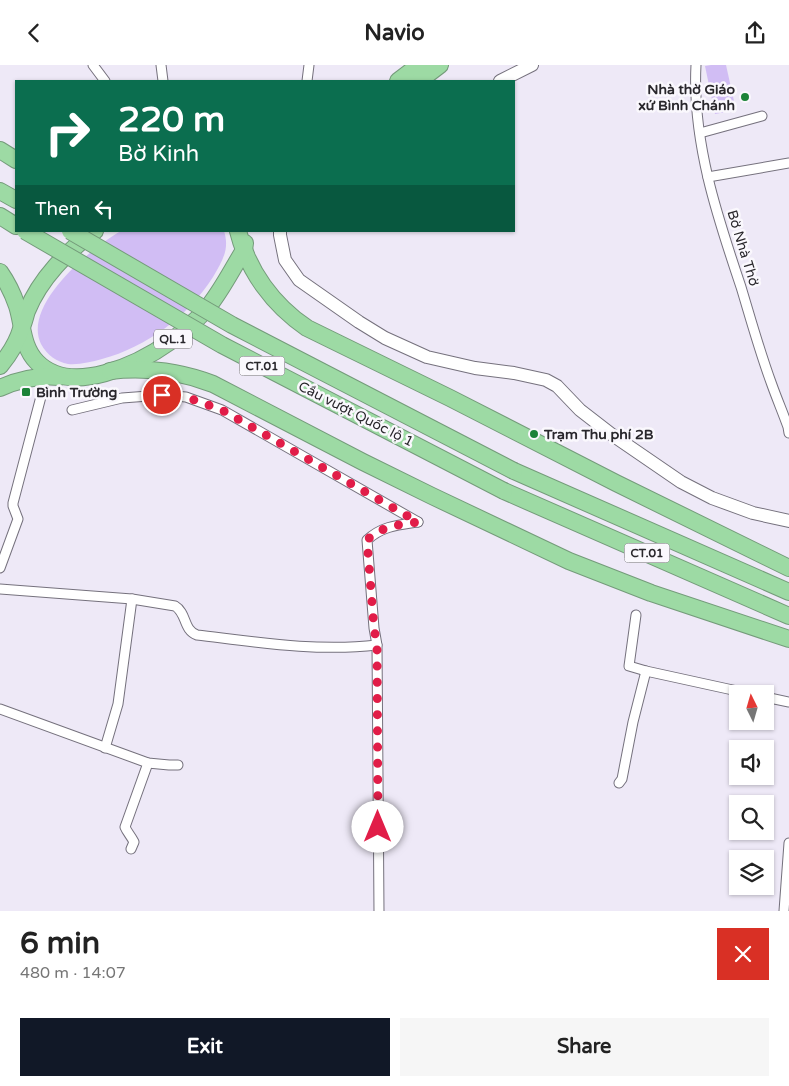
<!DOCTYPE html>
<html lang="en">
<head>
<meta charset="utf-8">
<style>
	:root { --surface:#fff; --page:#f6f6f6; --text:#222; --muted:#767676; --accent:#111827 }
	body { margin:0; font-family:"Varela Round",sans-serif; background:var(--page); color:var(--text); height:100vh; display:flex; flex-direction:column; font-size:19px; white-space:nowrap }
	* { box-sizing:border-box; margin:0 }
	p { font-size:16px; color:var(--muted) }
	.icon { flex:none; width:28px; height:28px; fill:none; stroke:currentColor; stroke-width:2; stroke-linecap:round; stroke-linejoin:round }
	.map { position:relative; height:846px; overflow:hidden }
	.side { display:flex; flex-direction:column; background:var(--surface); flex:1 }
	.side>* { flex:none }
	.banner { position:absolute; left:15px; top:15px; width:500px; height:152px; border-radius:0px; box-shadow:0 1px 4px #0004; background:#0b6e4f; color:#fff; overflow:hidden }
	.needle { width:32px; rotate:355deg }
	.tools { position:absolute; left:729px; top:620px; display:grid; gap:10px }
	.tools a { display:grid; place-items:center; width:45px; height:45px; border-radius:0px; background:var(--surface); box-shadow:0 1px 4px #0004; font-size:25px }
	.pin { position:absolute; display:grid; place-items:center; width:42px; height:42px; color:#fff; margin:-21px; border:2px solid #fff; border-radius:50%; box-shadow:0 1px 5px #0007 }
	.me { position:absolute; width:55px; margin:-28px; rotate:0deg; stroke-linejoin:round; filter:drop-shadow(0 0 4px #0008) }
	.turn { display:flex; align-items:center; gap:18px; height:105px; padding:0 20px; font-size:22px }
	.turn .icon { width:65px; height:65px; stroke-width:2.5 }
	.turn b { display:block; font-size:35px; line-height:42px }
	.then { display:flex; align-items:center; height:48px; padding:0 20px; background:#0003; gap:10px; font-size:19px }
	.round { display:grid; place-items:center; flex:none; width:52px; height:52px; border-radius:0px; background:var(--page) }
	.head { display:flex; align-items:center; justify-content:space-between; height:85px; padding:0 20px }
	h1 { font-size:30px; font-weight:700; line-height:38px }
	.action { display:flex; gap:10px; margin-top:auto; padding:10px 20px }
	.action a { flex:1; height:58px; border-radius:0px; background:var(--accent); color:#fff; font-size:20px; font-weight:700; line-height:58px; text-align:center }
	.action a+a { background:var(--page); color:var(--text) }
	header { display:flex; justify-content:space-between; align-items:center; height:65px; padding:0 20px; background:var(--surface); font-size:22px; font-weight:700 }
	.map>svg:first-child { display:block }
	.green { fill:#d1bdf4 }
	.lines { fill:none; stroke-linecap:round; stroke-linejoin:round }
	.street-casing { stroke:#75717d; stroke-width:11 }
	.secondary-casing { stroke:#75717d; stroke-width:14 }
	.highway-casing { stroke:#749b7a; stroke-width:18 }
	.street { stroke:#fff; stroke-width:9 }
	.secondary { stroke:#fff; stroke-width:12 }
	.highway { stroke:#9ddaa4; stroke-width:16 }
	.highway-bridge-casing { stroke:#749b7a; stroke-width:18; stroke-linecap:butt }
	.highway-bridge { stroke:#9ddaa4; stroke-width:16 }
	.route { stroke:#e11d48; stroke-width:9; stroke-dasharray:0 16.2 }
	.poi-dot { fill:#1c8338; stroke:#faf8fd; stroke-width:2 }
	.labels { text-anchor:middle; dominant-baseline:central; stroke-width:5; stroke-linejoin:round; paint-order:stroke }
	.shield { fill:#faf8fd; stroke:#68666b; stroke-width:1 }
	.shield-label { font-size:12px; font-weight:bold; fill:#29272c }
	.poi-label { font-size:14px; font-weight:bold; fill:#29272c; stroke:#faf8fd; text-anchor:start }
	.street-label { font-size:14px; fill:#29272c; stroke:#faf8fd }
</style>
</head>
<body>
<header><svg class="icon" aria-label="back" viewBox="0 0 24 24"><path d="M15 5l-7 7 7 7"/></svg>Navio<svg class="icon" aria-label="share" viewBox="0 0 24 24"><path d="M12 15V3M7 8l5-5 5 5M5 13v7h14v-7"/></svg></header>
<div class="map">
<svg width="789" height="846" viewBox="0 0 789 846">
	<rect width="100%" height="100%" fill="#eee9f7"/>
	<!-- green -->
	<g class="green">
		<polygon points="711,0 726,0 736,45 715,49 705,1"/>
		<path d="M121,166H224C230,185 222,196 213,212C188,251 147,282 102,294C91,297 79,300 68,299C57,297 47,290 41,279C22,240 91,183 121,166Z"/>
	</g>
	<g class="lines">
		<!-- street casing -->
		<g class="street-casing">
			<g id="street">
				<polyline points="93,0 105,16"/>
				<polyline points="161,0 163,16"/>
				<path d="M696,0C692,76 717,151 741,222C751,255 760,288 772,320C777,334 783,348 788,362L789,368"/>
				<polyline points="307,16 309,0"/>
				<polyline points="700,68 762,51"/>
				<polyline points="708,112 789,98"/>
				<polyline points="72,345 122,333 162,330 186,332 222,345 418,457"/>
				<polyline points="0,503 18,454 13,441 13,438 43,324 44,312"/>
				<path d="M0,524L132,534L175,541C187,548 183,565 197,570C256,577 317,587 377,580"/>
				<polyline points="636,550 629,601 646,606"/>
				<polyline points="765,632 789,637"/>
				<polyline points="0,644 148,698 169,700 178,700"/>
				<polyline points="105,683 118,639 132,534"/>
				<polyline points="619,718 622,714 633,657 646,606 751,629"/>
				<path d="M131,784L134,777C131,771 127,767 125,762L148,698"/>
				<path d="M379,846L377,580L374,563L367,475C382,461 398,460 418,457"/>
				<polyline points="784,846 789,778"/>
			</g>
		</g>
		<!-- secondary casing -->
		<g class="secondary-casing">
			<g id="secondary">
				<polyline points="500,16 532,0"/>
				<polyline points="280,166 280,170 285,195 299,215 359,257 385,273 427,292 475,303 514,308 546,315 557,321 580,345 611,369 681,417 712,433 753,448 789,456"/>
			</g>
		</g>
		<!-- highway casing -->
		<g class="highway-casing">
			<g id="highway">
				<polyline points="398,16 419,0"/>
				<polyline points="419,16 440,0"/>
				<polyline points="0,85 16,95"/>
				<polyline points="0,126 16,135"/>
				<polyline points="0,151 16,161"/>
				<path d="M238,166C248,206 273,240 307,263L450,333L616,418L789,503"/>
				<path d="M0,207C7,217 13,229 17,241C23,260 22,282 37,297C71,332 139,299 171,276C183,267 194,257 205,246C221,227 231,206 244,185L245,178"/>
				<path d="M0,301C9,290 17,278 21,264C24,258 25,252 27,246C40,214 67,186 95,166"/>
				<path d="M110,306C146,302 179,306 213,319L363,397L432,431L569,496L651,528L789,574"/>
				<path d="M0,323C18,315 39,310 59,312"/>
				<polyline points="514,406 789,527"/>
				<polyline points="504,426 789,551"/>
			</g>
		</g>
		<!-- street -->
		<use href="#street" class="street"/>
		<!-- secondary -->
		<use href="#secondary" class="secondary"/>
		<!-- highway -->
		<use href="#highway" class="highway"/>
		<!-- highway-bridge casing -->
		<g class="highway-bridge-casing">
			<g id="highway-bridge">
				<polyline points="25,166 222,280 504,426"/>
				<polyline points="70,166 232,260 514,406"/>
			</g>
		</g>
		<!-- highway-bridge -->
		<use href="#highway-bridge" class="highway-bridge"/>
	</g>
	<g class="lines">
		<!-- route -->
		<path class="route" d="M162,330L186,332L222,345L418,457C398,460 382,461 367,475L374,563L377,580L378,762"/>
	</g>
	<!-- markers -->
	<g class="poi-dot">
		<circle cx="745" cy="32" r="5"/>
		<rect x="21" y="322" width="10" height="10" rx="2.5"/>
		<circle cx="534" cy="369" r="5"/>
	</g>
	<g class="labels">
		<!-- shield labels -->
		<g class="shield">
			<rect x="154" y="264.5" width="38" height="19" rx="4"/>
			<rect x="239.5" y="291.5" width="45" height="19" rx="4"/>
			<rect x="624.5" y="478.5" width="45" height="19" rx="4"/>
		</g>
		<g class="shield-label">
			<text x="173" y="274">QL.1</text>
			<text x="262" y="301">CT.01</text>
			<text x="647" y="488">CT.01</text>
		</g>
		<!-- poi labels -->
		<g class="poi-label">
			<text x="735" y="24" text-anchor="end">Nhà thờ Giáo<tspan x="735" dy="16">xứ Bình Chánh</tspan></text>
			<text x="36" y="327">Bình Trường</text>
			<text x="544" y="369">Trạm Thu phí 2B</text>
		</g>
		<!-- street labels -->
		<g class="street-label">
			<text transform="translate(743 183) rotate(73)">Bờ Nhà Thờ</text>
			<text transform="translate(356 349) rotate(27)">Cầu vượt Quốc lộ 1</text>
		</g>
	</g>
</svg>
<div class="tools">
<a><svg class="needle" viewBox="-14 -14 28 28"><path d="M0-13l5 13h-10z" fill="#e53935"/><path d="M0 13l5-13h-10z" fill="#767676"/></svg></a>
<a><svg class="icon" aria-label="sound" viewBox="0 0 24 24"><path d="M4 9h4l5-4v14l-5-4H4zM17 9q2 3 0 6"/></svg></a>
<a><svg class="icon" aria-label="search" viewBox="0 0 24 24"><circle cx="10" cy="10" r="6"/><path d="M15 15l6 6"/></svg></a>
<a><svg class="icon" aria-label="layers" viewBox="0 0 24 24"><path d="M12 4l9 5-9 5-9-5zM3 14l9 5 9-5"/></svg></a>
</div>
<div class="pin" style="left:162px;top:330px;background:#d93025"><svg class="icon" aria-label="arrive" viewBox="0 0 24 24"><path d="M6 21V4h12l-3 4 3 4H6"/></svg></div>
<svg class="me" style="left:378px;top:762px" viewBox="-20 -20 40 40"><circle r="19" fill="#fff"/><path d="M0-13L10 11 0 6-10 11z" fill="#e11d48"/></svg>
<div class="banner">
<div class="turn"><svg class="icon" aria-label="right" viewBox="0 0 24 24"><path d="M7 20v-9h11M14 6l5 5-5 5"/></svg><div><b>220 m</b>Bờ Kinh</div></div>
<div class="then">Then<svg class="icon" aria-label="left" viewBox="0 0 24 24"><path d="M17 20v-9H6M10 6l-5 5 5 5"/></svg></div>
</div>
</div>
<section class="side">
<div class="head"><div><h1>6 min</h1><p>480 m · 14:07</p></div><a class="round" style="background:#d93025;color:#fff"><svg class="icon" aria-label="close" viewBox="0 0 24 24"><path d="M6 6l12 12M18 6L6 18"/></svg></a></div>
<div class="action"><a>Exit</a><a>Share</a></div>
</section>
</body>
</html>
